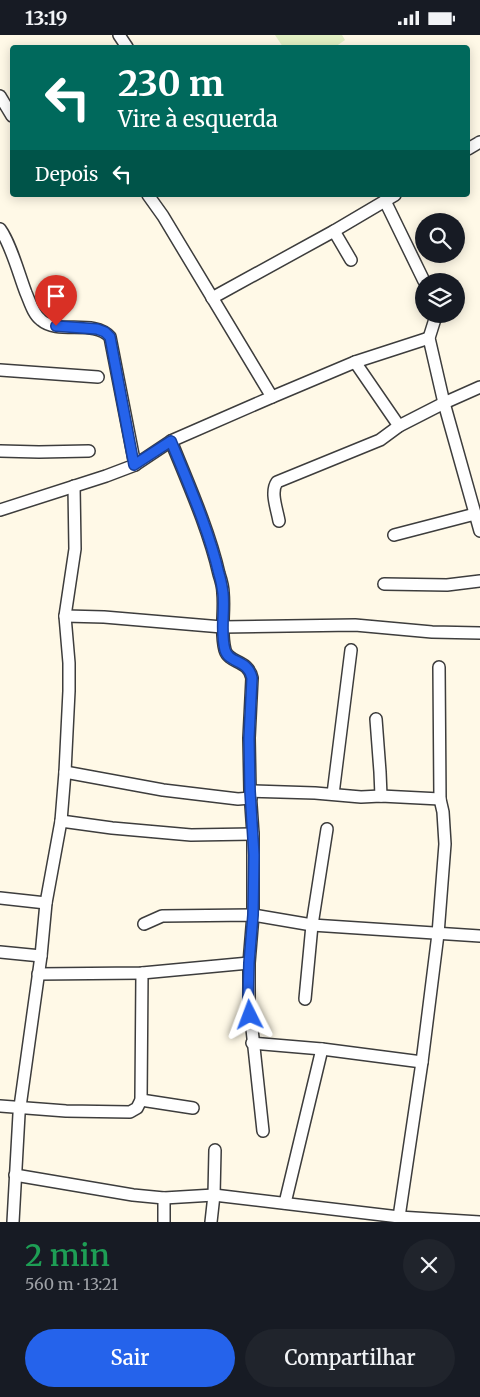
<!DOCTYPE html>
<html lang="pt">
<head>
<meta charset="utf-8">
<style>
	:root { --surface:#171b24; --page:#20242c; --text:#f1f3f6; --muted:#9ea1a6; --accent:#2563eb }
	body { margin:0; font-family:Merriweather,serif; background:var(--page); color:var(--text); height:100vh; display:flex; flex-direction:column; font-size:19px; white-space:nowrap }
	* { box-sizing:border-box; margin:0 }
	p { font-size:16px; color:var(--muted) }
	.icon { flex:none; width:28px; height:28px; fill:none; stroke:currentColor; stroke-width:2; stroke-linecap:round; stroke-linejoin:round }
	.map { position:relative; height:1187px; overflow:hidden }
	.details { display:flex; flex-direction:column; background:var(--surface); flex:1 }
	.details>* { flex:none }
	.banner { position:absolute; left:10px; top:10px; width:460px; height:152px; border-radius:5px; box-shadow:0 2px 12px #0003; background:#00695c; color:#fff; overflow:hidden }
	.tools { position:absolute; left:415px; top:178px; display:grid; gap:10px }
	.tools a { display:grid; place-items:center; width:50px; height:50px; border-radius:50%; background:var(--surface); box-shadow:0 2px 12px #0003; font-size:25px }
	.pin { position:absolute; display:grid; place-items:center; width:42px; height:42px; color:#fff; margin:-51px -21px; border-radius:50% 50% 50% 0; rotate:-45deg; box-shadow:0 0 5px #0007 }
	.pin .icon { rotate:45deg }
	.me { position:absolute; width:55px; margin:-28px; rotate:357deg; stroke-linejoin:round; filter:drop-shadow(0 0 4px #0008) }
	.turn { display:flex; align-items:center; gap:18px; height:105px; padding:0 25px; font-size:22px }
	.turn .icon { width:65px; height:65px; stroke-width:2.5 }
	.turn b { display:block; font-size:35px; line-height:42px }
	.then { display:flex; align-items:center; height:48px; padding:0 25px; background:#0003; gap:10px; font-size:19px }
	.round { display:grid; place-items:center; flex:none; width:52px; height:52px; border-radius:26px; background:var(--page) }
	.overview { display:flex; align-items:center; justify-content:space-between; height:85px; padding:0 25px }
	h1 { font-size:30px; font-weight:600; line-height:38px; color:#1e9e55 }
	.action { display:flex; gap:10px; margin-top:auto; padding:10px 25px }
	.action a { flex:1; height:58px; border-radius:30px; background:var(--accent); color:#fff; font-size:20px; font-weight:600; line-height:58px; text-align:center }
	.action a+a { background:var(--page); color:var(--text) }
	.status { display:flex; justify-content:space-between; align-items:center; height:35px; padding:0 25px; background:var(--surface); direction:ltr }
	.status svg { height:14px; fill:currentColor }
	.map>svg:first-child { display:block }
	.pitch { fill:#e3f0c4 }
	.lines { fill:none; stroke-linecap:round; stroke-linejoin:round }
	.minor-casing { stroke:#3d3d3d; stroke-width:14 }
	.minor { stroke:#fff; stroke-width:11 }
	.route-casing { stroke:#184099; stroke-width:12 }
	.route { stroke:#2563eb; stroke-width:9 }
</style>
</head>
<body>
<div class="status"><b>13:19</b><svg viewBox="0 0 49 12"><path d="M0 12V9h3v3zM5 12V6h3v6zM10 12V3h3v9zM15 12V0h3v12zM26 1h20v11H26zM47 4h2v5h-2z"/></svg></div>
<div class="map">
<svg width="480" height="1187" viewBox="0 0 480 1187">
	<rect width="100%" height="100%" fill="#fff9e7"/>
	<!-- pitch -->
	<polygon class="pitch" points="275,0 342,0 345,5 335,12 283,12"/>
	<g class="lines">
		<!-- minor casing -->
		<g class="minor-casing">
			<g id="minor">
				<polyline points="119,0 127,12"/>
				<polyline points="0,61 12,81"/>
				<polyline points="468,114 480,107"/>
				<polyline points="148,160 163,181 272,362"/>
				<polyline points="385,166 424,246"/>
				<path d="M0,194C11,209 19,240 26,258C30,267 33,279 41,285C58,300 94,284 110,302L135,430"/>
				<polyline points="334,196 351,225"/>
				<polyline points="212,263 334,196 395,160"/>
				<polyline points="435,279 435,284 429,303 444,368 480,496"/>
				<polyline points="355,327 399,391"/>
				<polyline points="0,335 98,342"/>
				<path d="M171,406C188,448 209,495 219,539C221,545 223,551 223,558C225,577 220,596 225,615C229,629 248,624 252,643L249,703L250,756L253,799V880L249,928V966L263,1096"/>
				<polyline points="0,416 39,417 89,416"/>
				<polyline points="0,475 106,441 135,430 171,406 272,362 355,327 429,303"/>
				<path d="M279,486C277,474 270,457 277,447L380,405L399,391L444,368L480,352"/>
				<polyline points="394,500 475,479"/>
				<polyline points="384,549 447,550 480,546"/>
				<polyline points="65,581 104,582 222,592 355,590 432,597 480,598"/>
				<polyline points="376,684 380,737 381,761"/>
				<polyline points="65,737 163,755 238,764 251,763"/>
				<polyline points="250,756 315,758 361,762 381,761 440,764"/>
				<polyline points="333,759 351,615"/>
				<polyline points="61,786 112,793 191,800 253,799"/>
				<polyline points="0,863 46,868"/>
				<polyline points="144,889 162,881 253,880 312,890 480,901"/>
				<polyline points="0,917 41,921"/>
				<polyline points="38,939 142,938 249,928"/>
				<polyline points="305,964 312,890 327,794"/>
				<polyline points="252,1008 322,1014 422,1027"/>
				<polyline points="141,1065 193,1073"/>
				<polyline points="0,1071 66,1076 130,1077 137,1073 141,1065 142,938"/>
				<polyline points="15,1140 133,1160 164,1163 214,1160 399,1182 480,1187"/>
				<polyline points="285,1168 322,1014"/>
				<polyline points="399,1182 422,1027 438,899 445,809 443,777 440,764 439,632"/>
				<polyline points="13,1187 19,1079 41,921 46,868 61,786 65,737 69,656 69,628 65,581 75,514 74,451"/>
				<polyline points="164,1187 164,1163"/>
				<polyline points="211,1187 214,1160 215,1115"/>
			</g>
		</g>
		<!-- minor -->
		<use href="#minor" class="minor"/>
	</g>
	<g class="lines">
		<!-- route casing -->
		<g class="route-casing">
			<path id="route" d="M56,291L97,294L105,297L110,302L134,430L171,406C188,448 209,495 219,539C221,545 222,551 223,558C225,577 220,596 225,615C229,629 248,624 252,643L249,703L250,756L254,820L253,880L249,928L248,966L250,980"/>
		</g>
		<!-- route -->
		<use href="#route" class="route"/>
	</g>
</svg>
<div class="tools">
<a><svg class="icon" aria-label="search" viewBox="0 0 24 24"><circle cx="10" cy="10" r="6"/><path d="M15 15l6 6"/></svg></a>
<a><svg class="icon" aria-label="layers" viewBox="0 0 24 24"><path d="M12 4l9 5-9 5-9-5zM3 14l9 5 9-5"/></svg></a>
</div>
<div class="pin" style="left:56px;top:291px;background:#d93025"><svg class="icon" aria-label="arrive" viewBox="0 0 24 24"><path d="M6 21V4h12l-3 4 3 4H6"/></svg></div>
<svg class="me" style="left:250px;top:980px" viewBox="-20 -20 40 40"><path d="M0-17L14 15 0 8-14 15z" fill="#2563eb" stroke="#fff" stroke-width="4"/></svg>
<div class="banner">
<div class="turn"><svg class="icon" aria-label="left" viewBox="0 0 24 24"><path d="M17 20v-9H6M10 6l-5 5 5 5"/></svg><div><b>230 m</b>Vire à esquerda</div></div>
<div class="then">Depois<svg class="icon" aria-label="left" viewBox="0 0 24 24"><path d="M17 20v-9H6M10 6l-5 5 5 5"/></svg></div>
</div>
</div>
<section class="details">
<div class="overview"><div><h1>2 min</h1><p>560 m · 13:21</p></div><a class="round"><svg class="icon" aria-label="close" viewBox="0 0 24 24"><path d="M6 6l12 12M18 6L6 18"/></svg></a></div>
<div class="action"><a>Sair</a><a>Compartilhar</a></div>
</section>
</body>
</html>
